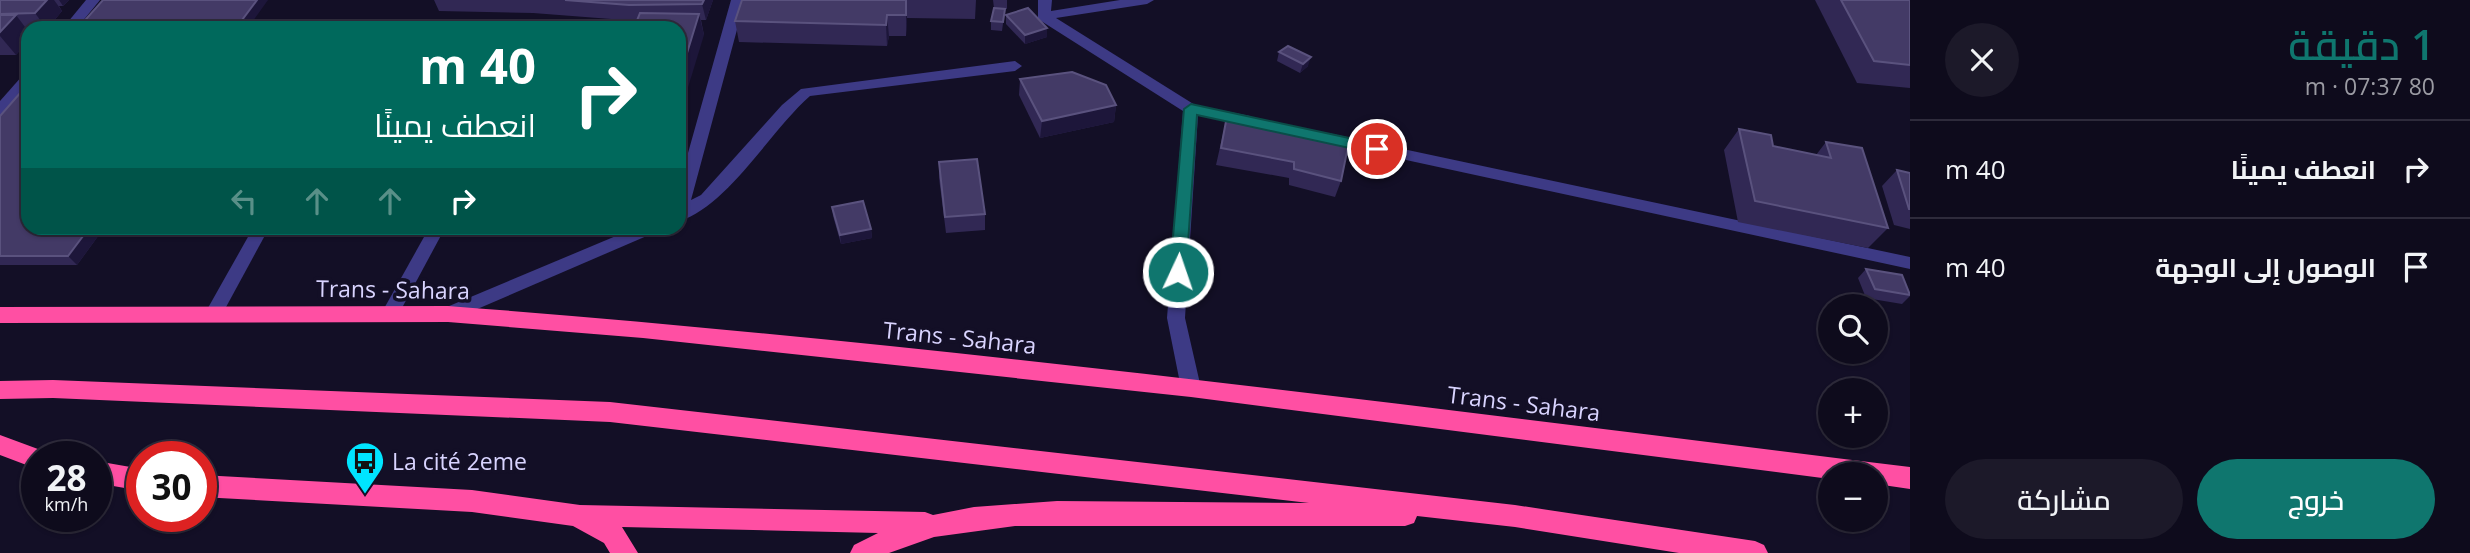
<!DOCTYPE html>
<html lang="ar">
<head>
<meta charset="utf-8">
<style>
	:root { --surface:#0e0b1c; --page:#1c1929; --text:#f1f3f6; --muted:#9b9ba3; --line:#2e2b3b; --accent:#0f766e }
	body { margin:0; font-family:"Open Sans",Cairo,sans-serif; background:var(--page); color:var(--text); direction:rtl; height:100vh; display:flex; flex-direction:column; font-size:26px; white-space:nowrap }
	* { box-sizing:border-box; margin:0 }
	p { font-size:23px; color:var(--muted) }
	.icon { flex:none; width:38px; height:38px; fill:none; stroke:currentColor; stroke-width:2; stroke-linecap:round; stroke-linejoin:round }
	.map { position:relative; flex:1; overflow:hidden; direction:ltr }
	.details { display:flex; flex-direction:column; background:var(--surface); width:560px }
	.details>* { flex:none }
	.banner { position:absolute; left:21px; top:21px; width:665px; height:214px; border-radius:21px; box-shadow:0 2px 5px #0004,0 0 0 2px var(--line); direction:rtl; background:#00695c; color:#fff; overflow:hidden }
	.fabs { position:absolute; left:1818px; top:294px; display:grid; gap:14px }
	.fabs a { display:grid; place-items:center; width:70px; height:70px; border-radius:50%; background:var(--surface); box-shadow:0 2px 5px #0004,0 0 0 2px var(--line); font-size:35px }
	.speed { position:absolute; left:21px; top:441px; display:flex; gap:14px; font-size:35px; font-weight:700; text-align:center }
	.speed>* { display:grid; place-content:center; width:91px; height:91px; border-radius:50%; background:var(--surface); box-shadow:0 2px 5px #0004,0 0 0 2px var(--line); line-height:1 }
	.speed small { font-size:18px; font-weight:400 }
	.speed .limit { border:10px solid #d22; background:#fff; color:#111 }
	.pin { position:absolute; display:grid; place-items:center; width:60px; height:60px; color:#fff; margin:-30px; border:4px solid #fff; border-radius:50%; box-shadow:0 2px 7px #0007 }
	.me { position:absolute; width:77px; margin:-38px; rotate:3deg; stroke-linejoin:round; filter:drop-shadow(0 0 5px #0008) }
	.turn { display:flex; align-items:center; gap:24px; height:147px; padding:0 35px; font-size:32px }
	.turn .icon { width:91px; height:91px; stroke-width:2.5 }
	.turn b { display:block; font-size:49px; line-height:60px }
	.lanes { display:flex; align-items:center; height:66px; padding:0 35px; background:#0003; justify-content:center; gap:35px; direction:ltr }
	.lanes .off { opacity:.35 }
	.round { display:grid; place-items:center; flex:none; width:74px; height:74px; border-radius:37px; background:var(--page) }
	.summary { display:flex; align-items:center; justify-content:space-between; height:119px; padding:0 35px }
	h1 { font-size:42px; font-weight:600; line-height:52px; color:var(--accent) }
	.primary-button { display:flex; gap:14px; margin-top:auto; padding:14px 35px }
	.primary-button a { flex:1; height:80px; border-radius:42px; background:var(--accent); color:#fff; font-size:28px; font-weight:600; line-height:80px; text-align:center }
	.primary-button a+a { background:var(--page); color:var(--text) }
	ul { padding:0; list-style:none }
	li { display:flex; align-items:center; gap:21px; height:98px; padding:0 35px; border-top:2px solid var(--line) }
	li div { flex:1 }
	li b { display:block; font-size:26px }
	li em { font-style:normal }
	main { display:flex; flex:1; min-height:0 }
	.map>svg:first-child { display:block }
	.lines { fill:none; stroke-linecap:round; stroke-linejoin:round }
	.minor { fill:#3d3a85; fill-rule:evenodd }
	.highway { fill:#ff4fa3; fill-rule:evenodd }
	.wall { fill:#312854 }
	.shaded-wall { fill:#1d163a }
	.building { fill:#433a66; stroke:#5a527e; stroke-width:2 }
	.route { fill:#0f766e; stroke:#0a4d48; stroke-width:2 }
	.labels { text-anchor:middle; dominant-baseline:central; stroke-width:7; stroke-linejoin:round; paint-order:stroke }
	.street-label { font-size:23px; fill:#d9d4ff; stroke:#130f26 }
	.poi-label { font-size:23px; fill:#d9d4ff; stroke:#130f26; text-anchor:start }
</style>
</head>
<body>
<main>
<section class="details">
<div class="summary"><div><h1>1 دقيقة</h1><p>80 m · 07:37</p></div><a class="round"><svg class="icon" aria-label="close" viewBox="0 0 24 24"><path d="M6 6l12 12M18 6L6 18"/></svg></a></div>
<ul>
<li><svg class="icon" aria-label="right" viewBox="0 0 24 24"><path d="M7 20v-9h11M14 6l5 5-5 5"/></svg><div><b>انعطف يمينًا</b></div><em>40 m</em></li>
<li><svg class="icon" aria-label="arrive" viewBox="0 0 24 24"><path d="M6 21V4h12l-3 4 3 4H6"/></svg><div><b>الوصول إلى الوجهة</b></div><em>40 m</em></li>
</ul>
<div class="primary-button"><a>خروج</a><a>مشاركة</a></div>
</section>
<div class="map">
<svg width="1910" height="553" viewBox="0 0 1910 553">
	<rect width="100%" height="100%" fill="#130f26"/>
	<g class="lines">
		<!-- minor -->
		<g class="minor">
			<polygon points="86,0 100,0 77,28 63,28"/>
			<path d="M731,0H745L691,200L701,195L782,105L801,89L1015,61L1022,66L1015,71L810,96C771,130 727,207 679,221V185Z"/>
			<polygon points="1038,0 1052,0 1051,11 1120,0 1154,0 1147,4 1056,18 1195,105 1250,116 1258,121 1250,126 1198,115 1185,318 1201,388 1198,394 1191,396 1184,394 1181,388 1167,318 1183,111 1038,19"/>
			<polygon points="28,73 28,87 5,114 0,116 0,101 23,75"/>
			<polygon points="1328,133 1910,257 1910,269 1323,142 1320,138"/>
			<polygon points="253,228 269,228 219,320 207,320 204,315"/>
			<polygon points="429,228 445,228 396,319 384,319 381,314"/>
			<polygon points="635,228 658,228 656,232 454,319 442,319 439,314 442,309"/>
		</g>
		<!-- highway -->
		<g class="highway">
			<path d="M448,306C937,343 1423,407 1910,467V489L1876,484V474H1830V479L1191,397L643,338L448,322L0,323V307Z"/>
			<polygon points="53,380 610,402 1515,505 1755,541 1764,545 1768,553 1679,553 1515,527 1417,516 1414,523 1405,526 1015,526 934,537 889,553 850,553 854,545 878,533 622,527 638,553 610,553 604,543 573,526 472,512 201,497 201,475 472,490 580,505 925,512 933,515 974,507 1057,501 1309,503 610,422 53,398 0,399 0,381"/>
			<polygon points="0,435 46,452 48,457 37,457 37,469 0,455"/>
			<polygon points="96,461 142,469 142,491 96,483"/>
		</g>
	</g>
	<!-- wall -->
	<g class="wall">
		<polygon points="0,0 69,0 63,6 59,6 62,11 48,28 28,28 28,41 16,55 0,55"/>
		<polygon points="434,0 713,0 706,20 701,20 704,35 637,21 533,13 439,11"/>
		<polygon points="742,0 976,0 975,19 907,18 906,36 889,36 887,46 739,42 735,21"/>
		<polygon points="993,0 1007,0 1007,9 1005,9 1002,31 991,30 991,21 994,8"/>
		<polygon points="1815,0 1910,0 1910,88 1857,83"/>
		<polygon points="1006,15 1047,37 1025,44 1006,24"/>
		<polygon points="1279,52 1308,66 1300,73 1277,61"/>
		<polygon points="1020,79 1116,105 1114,122 1040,138 1019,95"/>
		<polygon points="0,116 104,228 77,265 0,265"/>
		<polygon points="1227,116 1341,181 1335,197 1289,185 1289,178 1216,165"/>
		<polygon points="1739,129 1773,146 1816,155 1826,142 1888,228 1868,248 1738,222 1724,150"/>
		<polygon points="939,162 985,214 985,230 946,233 939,178"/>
		<polygon points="1897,170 1910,173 1910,229 1894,225 1882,186"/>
		<polygon points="832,207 871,229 872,238 841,244 833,216"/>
		<polygon points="1866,269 1910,292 1910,296 1902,304 1866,298 1858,278"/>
	</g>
	<!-- shaded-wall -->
	<g class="shaded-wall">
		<polygon points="47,0 54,0 62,11 48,28 46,28 35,13"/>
		<polygon points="59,0 69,0 63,6"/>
		<polygon points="257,0 268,0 248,28 236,28"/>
		<polygon points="704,0 713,0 706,20 702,4"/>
		<polygon points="906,0 907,18 906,36"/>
		<polygon points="699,14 704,35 679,117 679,79"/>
		<polygon points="16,15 28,31 28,41 16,55 0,36 0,32"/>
		<polygon points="887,15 889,36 887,46 886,25"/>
		<polygon points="1047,28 1047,37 1025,44 1025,35"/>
		<polygon points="1311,57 1308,66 1300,73 1303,64"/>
		<polygon points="1116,105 1114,122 1040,138 1042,121"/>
		<polygon points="89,228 104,228 77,265 68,256"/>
		<polygon points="871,229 872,238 841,244 840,235"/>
	</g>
	<!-- building -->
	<g class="building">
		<polygon points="0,0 47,0 35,13 0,14"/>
		<polygon points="103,0 257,0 236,28 78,28"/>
		<polygon points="565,0 704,0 702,4 629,5"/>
		<polygon points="742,0 906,0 906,15 887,15 886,25 735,21"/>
		<polygon points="1841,0 1910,0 1910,65 1874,61"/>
		<polygon points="994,8 1005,9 1003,22 991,21"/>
		<polygon points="1028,8 1047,28 1025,35 1006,15"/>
		<polygon points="640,13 699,14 679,79 679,28 634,28"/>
		<polygon points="0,15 16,15 0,32"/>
		<polygon points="1288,46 1311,57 1303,64 1279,52"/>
		<polygon points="1072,72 1106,85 1116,105 1042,121 1020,79"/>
		<polygon points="28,84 28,228 89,228 68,256 0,256 0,116"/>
		<polygon points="1227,116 1349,142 1341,181 1294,169 1294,162 1221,148"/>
		<polygon points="1739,129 1771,135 1773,146 1831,158 1826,142 1862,148 1888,228 1755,201"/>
		<polygon points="977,159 985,214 945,217 939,162"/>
		<polygon points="1897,170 1910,173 1910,209 1909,209"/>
		<polygon points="863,201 871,229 840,235 832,207"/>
		<polygon points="1866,269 1902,275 1910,295 1875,289"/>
	</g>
	<!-- route -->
	<polygon class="route" points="1191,104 1377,144 1385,149 1377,154 1197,115 1186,272 1178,278 1170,272 1184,109"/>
	<!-- icons -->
	<defs>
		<g id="bus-pin" transform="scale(2.0125)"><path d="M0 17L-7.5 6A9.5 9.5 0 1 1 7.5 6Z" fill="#00e5ff" stroke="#130f26"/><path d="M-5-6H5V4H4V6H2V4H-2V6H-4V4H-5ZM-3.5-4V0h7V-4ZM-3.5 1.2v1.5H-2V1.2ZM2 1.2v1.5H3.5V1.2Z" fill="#111"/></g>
	</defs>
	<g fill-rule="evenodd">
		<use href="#bus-pin" x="365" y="461"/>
	</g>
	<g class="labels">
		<!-- street labels -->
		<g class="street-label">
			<text transform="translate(393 289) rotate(1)">Trans - Sahara</text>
			<text transform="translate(960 337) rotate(6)">Trans - Sahara</text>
			<text transform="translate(1524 403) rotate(7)">Trans - Sahara</text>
		</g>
		<!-- poi labels -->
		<g class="poi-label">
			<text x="392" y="461">La cité 2eme</text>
		</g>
	</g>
</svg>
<div class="fabs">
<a><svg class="icon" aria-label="search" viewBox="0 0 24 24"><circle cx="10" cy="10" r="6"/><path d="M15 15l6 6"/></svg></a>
<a>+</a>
<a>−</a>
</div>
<div class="speed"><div>28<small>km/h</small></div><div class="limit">30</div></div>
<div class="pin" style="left:1377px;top:149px;background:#d93025"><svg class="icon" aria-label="arrive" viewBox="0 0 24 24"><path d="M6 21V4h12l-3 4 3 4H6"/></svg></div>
<svg class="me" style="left:1178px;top:272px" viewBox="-20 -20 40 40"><circle r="17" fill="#0f766e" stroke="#fff" stroke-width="3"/><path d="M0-11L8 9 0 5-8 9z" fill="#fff"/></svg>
<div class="banner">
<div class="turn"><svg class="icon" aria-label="right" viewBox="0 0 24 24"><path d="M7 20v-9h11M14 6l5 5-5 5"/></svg><div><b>40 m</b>انعطف يمينًا</div></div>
<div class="lanes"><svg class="icon off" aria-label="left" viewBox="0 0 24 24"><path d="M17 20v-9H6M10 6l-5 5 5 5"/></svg><svg class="icon off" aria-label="ahead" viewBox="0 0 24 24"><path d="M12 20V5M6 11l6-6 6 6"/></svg><svg class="icon off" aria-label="ahead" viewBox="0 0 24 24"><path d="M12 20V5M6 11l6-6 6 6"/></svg><svg class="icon" aria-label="right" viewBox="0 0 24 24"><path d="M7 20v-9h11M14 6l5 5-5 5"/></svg></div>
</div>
</div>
</main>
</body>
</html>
